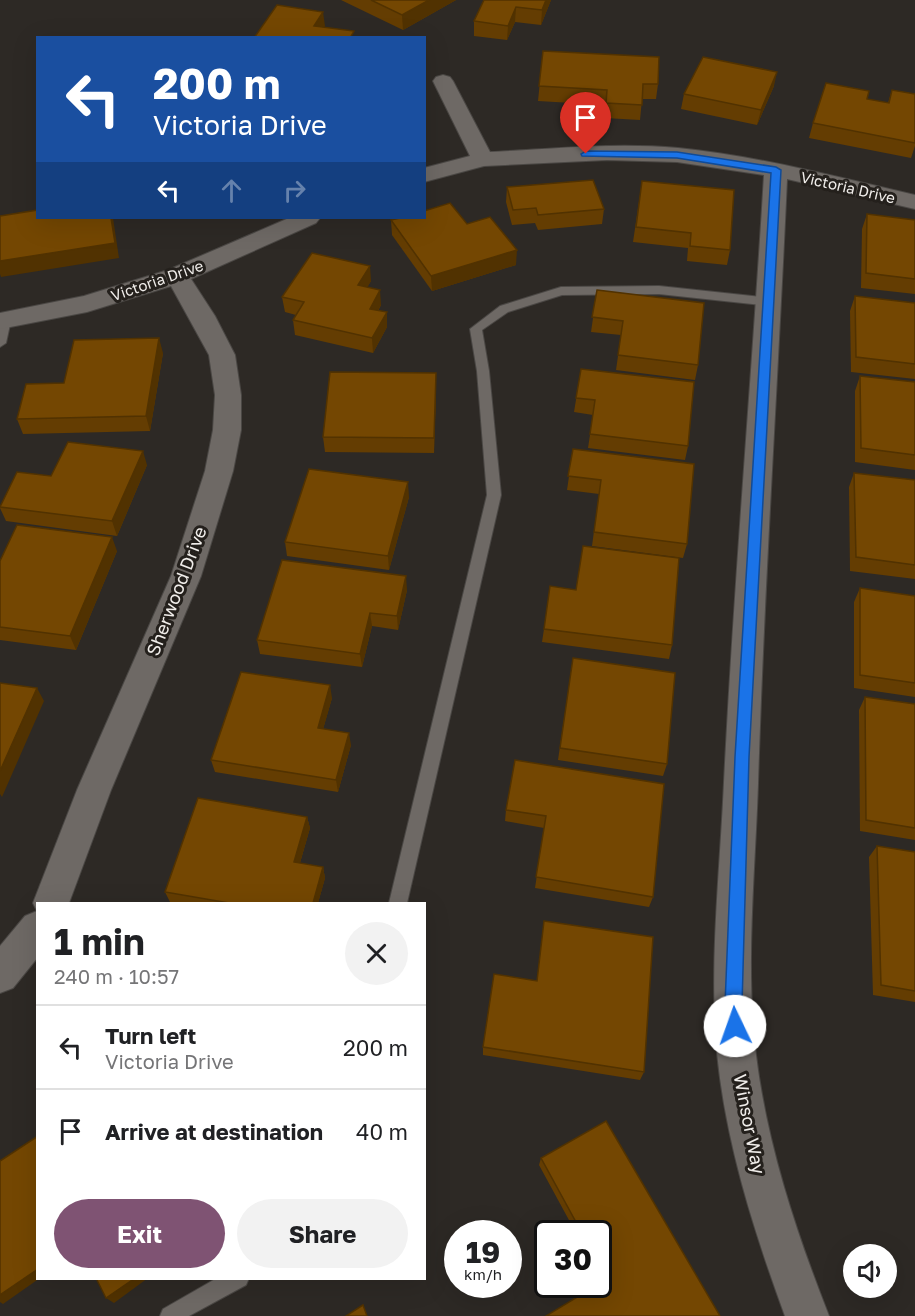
<!DOCTYPE html>
<html lang="en">
<head>
<meta charset="utf-8">
<style>
	:root { --surface:#fff; --page:#f2f2f2; --text:#202124; --muted:#757577; --line:#e0e0e0; --accent:#7f5373 }
	body { margin:0; font-family:"Golos Text",sans-serif; background:var(--page); color:var(--text); height:100vh; display:flex; flex-direction:column; font-size:22px; white-space:nowrap }
	* { box-sizing:border-box; margin:0 }
	p { font-size:20px; color:var(--muted) }
	.icon { flex:none; width:33px; height:33px; fill:none; stroke:currentColor; stroke-width:2; stroke-linecap:round; stroke-linejoin:round }
	.map { position:relative; flex:1; overflow:hidden }
	.drawer { position:absolute; left:36px; top:902px; width:390px; height:378px; display:flex; flex-direction:column; background:var(--surface); border-radius:0px; box-shadow:0 6px 24px #0002 }
	.drawer>* { flex:none }
	.banner { position:absolute; left:36px; top:36px; width:390px; height:183px; border-radius:0px; box-shadow:0 6px 24px #0002; background:#1a4fa0; color:#fff; overflow:hidden }
	.tools { position:absolute; left:843px; top:1244px; display:grid; gap:12px }
	.tools a { display:grid; place-items:center; width:54px; height:54px; border-radius:50%; background:var(--surface); box-shadow:0 6px 24px #0002; font-size:30px }
	.speed { position:absolute; left:444px; top:1220px; display:flex; gap:12px; font-size:30px; font-weight:700; text-align:center }
	.speed>* { display:grid; place-content:center; width:78px; height:78px; border-radius:50%; background:var(--surface); box-shadow:0 6px 24px #0002; line-height:1 }
	.speed small { font-size:15px; font-weight:400 }
	.speed .limit { border:3px solid #111; border-radius:9px; background:#fff; color:#111 }
	.pin { position:absolute; display:grid; place-items:center; width:51px; height:51px; color:#fff; margin:-62px -26px; border-radius:50% 50% 50% 0; rotate:-45deg; box-shadow:0 0 6px #0007 }
	.pin .icon { rotate:45deg }
	.me { position:absolute; width:66px; margin:-33px; rotate:357deg; stroke-linejoin:round; filter:drop-shadow(0 0 4px #0008) }
	.turn { display:flex; align-items:center; gap:21px; height:126px; padding:0 18px; font-size:27px }
	.turn .icon { width:78px; height:78px; stroke-width:2.5 }
	.turn b { display:block; font-size:42px; line-height:51px }
	.lanes { display:flex; align-items:center; height:57px; padding:0 18px; background:#0003; justify-content:center; gap:30px; direction:ltr }
	.lanes .off { opacity:.35 }
	.round { display:grid; place-items:center; flex:none; width:63px; height:63px; border-radius:32px; background:var(--page) }
	.summary { display:flex; align-items:center; justify-content:space-between; height:102px; padding:0 18px }
	h1 { font-size:36px; font-weight:700; line-height:45px }
	.primary-button { display:flex; gap:12px; margin-top:auto; padding:12px 18px }
	.primary-button a { flex:1; height:69px; border-radius:36px; background:var(--accent); color:#fff; font-size:24px; font-weight:700; line-height:69px; text-align:center }
	.primary-button a+a { background:var(--page); color:var(--text) }
	ul { padding:0; list-style:none }
	li { display:flex; align-items:center; gap:18px; height:84px; padding:0 18px; border-top:2px solid var(--line) }
	li div { flex:1 }
	li b { display:block; font-size:22px }
	li em { font-style:normal }
	.map>svg:first-child { display:block }
	.lines { fill:none; stroke-linecap:round; stroke-linejoin:round }
	.service-casing { stroke:#4a4744; stroke-width:2 }
	.minor-casing { stroke:#4a4744; stroke-width:2 }
	.service { fill:#6e6965; fill-rule:evenodd }
	.minor { fill:#6e6965; fill-rule:evenodd }
	.wall { fill:#643d02 }
	.shaded-wall { fill:#513201 }
	.building { fill:#744702; stroke:#513201; stroke-width:1.5 }
	.route { fill:#1a73e8; stroke:#114b97; stroke-width:1.5 }
	.labels { text-anchor:middle; dominant-baseline:central; stroke-width:6; stroke-linejoin:round; paint-order:stroke }
	.far-street-label { font-size:15px; fill:#f0edea; stroke:#24201c }
	.street-label { font-size:18px; fill:#f0edea; stroke:#24201c }
</style>
</head>
<body>
<div class="map">
<svg width="915" height="1316" viewBox="0 0 915 1316">
	<rect width="100%" height="100%" fill="#2d2925"/>
	<g class="lines">
		<!-- service casing -->
		<g class="service-casing">
			<g id="service">
				<polygon points="659,286 770,298 776,302 770,306 659,294 562,295 508,312 482,330 489,371 501,495 407,903 389,903 487,495 477,371 470,329 500,306 561,287"/>
				<polygon points="5,316 11,320 6,343 0,347 0,318"/>
				<polygon points="217,1278 249,1278 246,1285 189,1316 160,1316 163,1309"/>
			</g>
		</g>
		<!-- minor casing -->
		<g class="minor-casing">
			<g id="minor">
				<path d="M443,75L450,77L453,81L490,152C552,149 616,142 678,148C758,156 837,177 915,195V209L787,179C778,381 764,583 758,784C755,874 745,966 756,1055C767,1145 796,1232 829,1316H785C754,1231 726,1144 717,1053C709,963 720,872 724,782C734,579 752,377 764,175L677,162L607,160L484,166L424,182V168L470,156L433,81L436,77Z"/>
				<polygon points="289,218 320,218 316,223 191,279 215,316 235,355 241,395 241,430 233,471 201,576 111,790 69,903 38,903 38,957 13,988 0,993 0,946 25,916 37,911 33,903 77,790 171,576 205,471 213,430 215,395 209,355 171,286 87,312 0,329 0,313 84,296 168,270"/>
			</g>
		</g>
		<!-- service -->
		<use href="#service" class="service"/>
		<!-- minor -->
		<use href="#minor" class="minor"/>
	</g>
	<!-- wall -->
	<g class="wall">
		<polygon points="341,0 456,0 403,30"/>
		<polygon points="484,0 551,0 541,25 515,22 507,40 474,36 474,21"/>
		<polygon points="543,51 658,84 656,99 642,99 640,120 605,118 606,105 538,101"/>
		<polygon points="774,86 757,125 681,109 684,94"/>
		<polygon points="892,90 915,94 915,146 911,158 809,138 813,123 867,99 888,103"/>
		<polygon points="642,181 730,250 727,265 687,261 688,248 633,242"/>
		<polygon points="507,187 604,209 602,224 538,230 535,223 512,225 506,202"/>
		<polygon points="867,214 915,220 915,294 861,288 862,229"/>
		<polygon points="391,220 467,224 516,265 432,291 392,235"/>
		<polygon points="371,281 367,287 381,305 378,311 387,327 373,353 295,335 293,320 296,315 285,312 282,297"/>
		<polygon points="597,290 698,365 695,380 616,370 621,335 591,332"/>
		<polygon points="855,296 915,303 915,379 851,372 850,311"/>
		<polygon points="163,353 150,431 23,434 17,419"/>
		<polygon points="581,369 688,446 685,460 588,448 593,415 574,412"/>
		<polygon points="860,376 915,382 915,470 855,462 855,391"/>
		<polygon points="436,388 434,453 325,452 323,437"/>
		<polygon points="573,449 687,544 683,558 592,546 599,494 567,490"/>
		<polygon points="147,465 117,536 6,521 0,508 0,506 51,476"/>
		<polygon points="854,473 915,480 915,579 850,571 849,487"/>
		<polygon points="409,497 389,570 287,556 285,542"/>
		<polygon points="117,551 76,650 0,640 0,561"/>
		<polygon points="860,588 915,596 915,697 854,688 854,602"/>
		<polygon points="407,590 398,630 372,626 362,667 260,654 257,640"/>
		<polygon points="544,629 672,645 669,659 542,642"/>
		<polygon points="573,658 667,764 663,776 558,760"/>
		<polygon points="865,697 915,704 915,840 860,831 859,710"/>
		<polygon points="332,698 323,729 351,745 338,792 215,772 211,760"/>
		<polygon points="515,760 653,897 649,907 535,888 544,828 505,821 506,810"/>
		<polygon points="307,817 310,828 300,863 323,867 325,878 318,903 170,902 165,892"/>
		<polygon points="877,846 915,852 915,1002 873,995 869,857"/>
		<polygon points="483,1047 644,1072 640,1080 483,1055"/>
		<polygon points="541,1158 720,1316 602,1281 598,1274 598,1233 576,1233 539,1165"/>
	</g>
	<!-- shaded-wall -->
	<g class="shaded-wall">
		<polygon points="429,0 456,0 403,30 402,15"/>
		<polygon points="546,0 551,0 541,25 542,10"/>
		<polygon points="516,7 515,22 507,40 508,26"/>
		<polygon points="323,12 325,26 318,38 314,26"/>
		<polygon points="777,72 774,86 757,125 761,110"/>
		<polygon points="111,218 113,218 119,258 1,277 0,274 0,261"/>
		<polygon points="517,250 516,265 432,291 431,276"/>
		<polygon points="370,266 371,281 360,300 358,285"/>
		<polygon points="380,290 381,305 371,324 370,309"/>
		<polygon points="387,312 387,327 373,353 372,338"/>
		<polygon points="159,338 163,353 150,431 146,416"/>
		<polygon points="436,373 436,388 434,453 434,438"/>
		<polygon points="143,451 147,465 117,536 112,521"/>
		<polygon points="408,482 409,497 389,570 388,556"/>
		<polygon points="112,537 117,551 76,650 70,636"/>
		<polygon points="406,576 407,590 398,630 397,616"/>
		<polygon points="370,613 372,626 362,667 360,654"/>
		<polygon points="330,685 332,698 320,740 318,728"/>
		<polygon points="37,688 44,701 2,797 0,794 0,771"/>
		<polygon points="349,733 351,745 338,792 336,780"/>
		<polygon points="307,817 310,828 297,873 294,862"/>
		<polygon points="323,867 325,878 318,903 313,903"/>
		<polygon points="38,1269 38,1278 40,1278 3,1304 0,1302 0,1295"/>
		<polygon points="135,1278 148,1278 114,1303 106,1298"/>
	</g>
	<!-- building -->
	<g class="building">
		<polygon points="371,0 429,0 402,15"/>
		<polygon points="484,0 546,0 542,10 516,7 508,26 474,21"/>
		<polygon points="277,5 323,12 314,26 354,31 350,38 254,38"/>
		<polygon points="543,51 659,57 658,84 643,84 642,105 606,103 607,90 539,86"/>
		<polygon points="703,57 777,72 761,110 684,94"/>
		<polygon points="826,83 869,91 867,99 889,103 892,90 915,94 915,143 813,123"/>
		<polygon points="593,180 604,209 538,215 536,208 513,210 507,187"/>
		<polygon points="642,181 734,190 730,250 690,246 691,233 636,227"/>
		<polygon points="450,203 467,224 490,217 517,250 431,276 391,220 400,218 424,218 424,211"/>
		<polygon points="38,210 38,218 111,218 115,243 0,261 0,216"/>
		<polygon points="867,214 915,220 915,279 866,273"/>
		<polygon points="312,253 370,266 358,285 380,290 370,309 387,312 372,338 293,320 304,302 282,297"/>
		<polygon points="597,290 704,303 698,365 618,355 623,321 592,317"/>
		<polygon points="855,296 915,303 915,364 856,357"/>
		<polygon points="159,338 146,416 17,419 26,384 64,383 74,340"/>
		<polygon points="581,369 694,382 688,446 590,434 595,400 576,398"/>
		<polygon points="330,372 436,373 434,438 323,437"/>
		<polygon points="860,376 915,382 915,455 861,448"/>
		<polygon points="68,442 143,451 112,521 0,507 17,472 51,476"/>
		<polygon points="573,449 694,464 687,544 594,532 601,480 568,476"/>
		<polygon points="309,469 408,482 388,556 285,542"/>
		<polygon points="854,473 915,480 915,565 856,557"/>
		<polygon points="17,525 112,537 70,636 0,627 0,561"/>
		<polygon points="583,546 679,558 672,645 544,629 550,586 576,590"/>
		<polygon points="282,560 406,576 397,616 370,613 360,654 257,640"/>
		<polygon points="860,588 915,596 915,683 860,675"/>
		<polygon points="573,658 675,673 667,764 560,748"/>
		<polygon points="241,672 330,685 318,728 349,733 336,780 211,760"/>
		<polygon points="0,683 37,688 0,771"/>
		<polygon points="865,697 915,704 915,828 866,820"/>
		<polygon points="515,760 664,784 653,897 536,877 546,816 506,810"/>
		<polygon points="198,798 307,817 294,862 323,867 313,903 229,903 165,892"/>
		<polygon points="877,846 915,852 915,991 881,985"/>
		<polygon points="544,921 653,937 644,1072 483,1047 494,974 537,981"/>
		<polygon points="606,1121 720,1316 546,1316 607,1279 598,1264 598,1233 582,1233 541,1158"/>
		<polygon points="38,1136 38,1269 0,1295 0,1161"/>
		<polygon points="96,1278 135,1278 106,1298"/>
		<polygon points="363,1305 367,1316 346,1316"/>
	</g>
	<!-- route -->
	<polygon class="route" points="586,151 677,152 776,167 781,170 749,757 742,1005 743,1026 741,1031 735,1034 729,1031 725,1005 735,757 771,173 677,158 582,156 581,154"/>
	<g class="labels">
		<!-- far-street labels -->
		<g class="far-street-label">
			<text transform="translate(848 187) rotate(13)">Victoria Drive</text>
			<text transform="translate(157 280) rotate(-19)">Victoria Drive</text>
		</g>
		<!-- street labels -->
		<g class="street-label">
			<text transform="translate(176 591) rotate(-69)">Sherwood Drive</text>
			<text transform="translate(750 1124) rotate(79)">Winsor Way</text>
		</g>
	</g>
</svg>
<div class="tools">
<a><svg class="icon" aria-label="sound" viewBox="0 0 24 24"><path d="M4 9h4l5-4v14l-5-4H4zM17 9q2 3 0 6"/></svg></a>
</div>
<div class="speed"><div>19<small>km/h</small></div><div class="limit">30</div></div>
<div class="pin" style="left:586px;top:154px;background:#d93025"><svg class="icon" aria-label="arrive" viewBox="0 0 24 24"><path d="M6 21V4h12l-3 4 3 4H6"/></svg></div>
<svg class="me" style="left:735px;top:1026px" viewBox="-20 -20 40 40"><circle r="19" fill="#fff"/><path d="M0-13L10 11 0 6-10 11z" fill="#1a73e8"/></svg>
<div class="banner">
<div class="turn"><svg class="icon" aria-label="left" viewBox="0 0 24 24"><path d="M17 20v-9H6M10 6l-5 5 5 5"/></svg><div><b>200 m</b>Victoria Drive</div></div>
<div class="lanes"><svg class="icon" aria-label="left" viewBox="0 0 24 24"><path d="M17 20v-9H6M10 6l-5 5 5 5"/></svg><svg class="icon off" aria-label="ahead" viewBox="0 0 24 24"><path d="M12 20V5M6 11l6-6 6 6"/></svg><svg class="icon off" aria-label="right" viewBox="0 0 24 24"><path d="M7 20v-9h11M14 6l5 5-5 5"/></svg></div>
</div>
<section class="drawer">
<div class="summary"><div><h1>1 min</h1><p>240 m · 10:57</p></div><a class="round"><svg class="icon" aria-label="close" viewBox="0 0 24 24"><path d="M6 6l12 12M18 6L6 18"/></svg></a></div>
<ul>
<li><svg class="icon" aria-label="left" viewBox="0 0 24 24"><path d="M17 20v-9H6M10 6l-5 5 5 5"/></svg><div><b>Turn left</b><p>Victoria Drive</p></div><em>200 m</em></li>
<li><svg class="icon" aria-label="arrive" viewBox="0 0 24 24"><path d="M6 21V4h12l-3 4 3 4H6"/></svg><div><b>Arrive at destination</b></div><em>40 m</em></li>
</ul>
<div class="primary-button"><a>Exit</a><a>Share</a></div>
</section>
</div>
</body>
</html>
